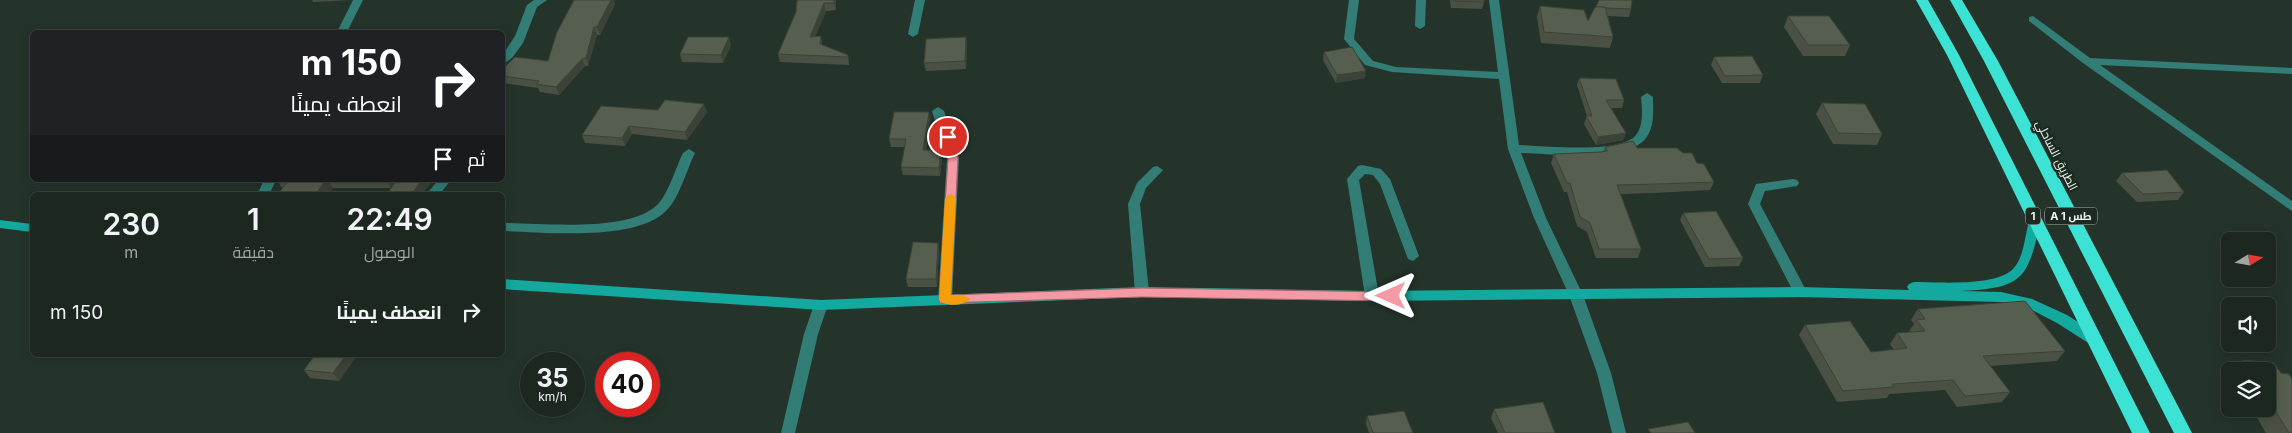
<!DOCTYPE html>
<html lang="ar">
<head>
<meta charset="utf-8">
<style>
	:root { --surface:#1c2720; --page:#252f29; --text:#f1f3f6; --muted:#a0a5a5; --line:#3a443e }
	body { margin:0; font-family:Inter,Cairo,sans-serif; background:var(--page); color:var(--text); direction:rtl; height:100vh; display:flex; flex-direction:column; font-size:19px; white-space:nowrap }
	* { box-sizing:border-box; margin:0 }
	p { font-size:16px; color:var(--muted) }
	.icon { flex:none; width:28px; height:28px; fill:none; stroke:currentColor; stroke-width:2; stroke-linecap:round; stroke-linejoin:round }
	.map { position:relative; flex:1; overflow:hidden; direction:ltr }
	.panel { position:absolute; left:30px; top:192px; width:475px; height:165px; display:flex; flex-direction:column; background:var(--surface); border-radius:8px; box-shadow:0 2px 12px #0003,0 0 0 1px var(--line); direction:rtl }
	.panel>* { flex:none }
	.hud { position:absolute; left:30px; top:30px; width:475px; height:152px; border-radius:8px; box-shadow:0 2px 12px #0003,0 0 0 1px var(--line); direction:rtl; background:#202124; color:#fff; overflow:hidden }
	.needle { width:32px; rotate:79deg }
	.controls { position:absolute; left:2221px; top:232px; display:grid; gap:10px }
	.controls a { display:grid; place-items:center; width:55px; height:55px; border-radius:8px; background:var(--surface); box-shadow:0 2px 12px #0003,0 0 0 1px var(--line); font-size:25px }
	.speed { position:absolute; left:520px; top:352px; display:flex; gap:10px; font-size:25px; font-weight:700; text-align:center }
	.speed>* { display:grid; place-content:center; width:65px; height:65px; border-radius:50%; background:var(--surface); box-shadow:0 2px 12px #0003,0 0 0 1px var(--line); line-height:1 }
	.speed small { font-size:12px; font-weight:400 }
	.speed .limit { border:8px solid #d22; background:#fff; color:#111 }
	.pin { position:absolute; display:grid; place-items:center; width:42px; height:42px; color:#fff; margin:-21px; border:2px solid #fff; border-radius:50%; box-shadow:0 1px 5px #0007 }
	.me { position:absolute; width:55px; margin:-28px; rotate:270deg; stroke-linejoin:round; filter:drop-shadow(0 0 4px #0008) }
	.turn { display:flex; align-items:center; gap:18px; height:105px; padding:0 20px; font-size:22px }
	.turn .icon { width:65px; height:65px; stroke-width:2.5 }
	.turn b { display:block; font-size:35px; line-height:42px }
	.then { display:flex; align-items:center; height:48px; padding:0 20px; background:#0003; gap:10px; font-size:19px }
	.eta { display:flex; justify-content:space-evenly; align-items:center; height:85px; text-align:center }
	.eta b { font-size:30px; font-weight:600; line-height:35px }
	ul { padding:0; list-style:none }
	li { display:flex; align-items:center; gap:15px; height:70px; padding:0 20px }
	li div { flex:1 }
	li b { display:block; font-size:19px }
	li em { font-style:normal }
	.map>svg:first-child { display:block }
	.lines { fill:none; stroke-linecap:round; stroke-linejoin:round }
	.street { fill:#327e76; fill-rule:evenodd }
	.secondary { fill:#14a99e; fill-rule:evenodd }
	.highway { fill:#3ce2d4; fill-rule:evenodd }
	.wall { fill:#4a5144 }
	.shaded-wall { fill:#3c4237 }
	.building { fill:#565e4f; stroke:#3c4237 }
	.route { fill:#f49aa5; stroke:#9f646b }
	.slow { fill:#f59e0b }
	.labels { text-anchor:middle; dominant-baseline:central; stroke-width:5; stroke-linejoin:round; paint-order:stroke }
	.shield { fill:#1c2a21; stroke:#aebab3; stroke-width:1 }
	.shield-label { font-size:11px; font-weight:bold; fill:#edf7f1 }
	.street-label { font-size:12px; fill:#edf7f1; stroke:#1c2a21 }
</style>
</head>
<body>
<div class="map">
<svg width="2292" height="433" viewBox="0 0 2292 433">
	<rect width="100%" height="100%" fill="#25342b"/>
	<g class="lines">
		<!-- street -->
		<g class="street">
			<polygon points="353,0 363,0 347,32 337,32"/>
			<polygon points="534,0 547,0 537,7 523,43 512,58 502,65 502,56 515,36 527,5"/>
			<polygon points="915,0 925,0 918,34 913,37 908,34"/>
			<path d="M1349,0H1359L1354,39L1373,61L1396,67L1498,72L1489,0H1499L1519,145C1543,146 1622,154 1636,135C1644,125 1642,108 1641,97L1647,93L1653,97C1653,111 1655,126 1646,138C1629,162 1549,154 1521,153L1546,218L1583,295L1611,373L1626,433H1612L1597,373L1569,295L1534,218L1508,149L1499,79L1392,72L1365,65L1344,39Z"/>
			<polygon points="1416,0 1426,0 1425,26 1420,29 1415,26"/>
			<polygon points="2033,16 2090,58 2292,68 2292,74 2100,65 2292,201 2292,211 2083,63 2029,21 2029,17"/>
			<polygon points="938,107 944,111 959,158 952,300 950,304 940,304 938,300 947,158 932,111"/>
			<path d="M689,149L695,153C687,169 679,199 666,211C635,242 544,232 502,231V223C541,223 628,233 657,205C668,195 676,167 683,153Z"/>
			<polygon points="1362,165 1381,169 1390,179 1419,256 1413,261 1408,259 1380,184 1373,175 1365,174 1359,180 1379,296 1377,299 1367,299 1365,296 1347,179 1358,166"/>
			<polygon points="1157,166 1163,170 1146,188 1140,204 1149,292 1147,295 1137,295 1135,292 1128,204 1137,183 1153,167"/>
			<polygon points="1793,179 1797,180 1799,183 1797,186 1765,191 1760,204 1807,292 1805,295 1795,295 1748,204 1756,184"/>
			<polygon points="264,180 276,180 269,195 257,195"/>
			<polygon points="438,180 451,180 439,195 426,195"/>
			<polygon points="821,300 826,301 828,305 818,334 795,433 781,433 804,334 814,305 816,301"/>
		</g>
		<!-- secondary -->
		<g class="secondary">
			<path d="M2035,217L2041,221C2027,279 2024,288 1961,291L2001,292L2032,299L2067,315L2100,336L2102,340L2100,344H2090L2057,323L2034,311L2001,302L1800,297L1372,301L1142,297L821,310L502,289V279L821,300L1142,287L1372,291L1800,287L1909,290L1907,287L1909,284L1914,282C1938,282 1995,287 2013,269C2024,258 2025,235 2029,221Z"/>
			<polygon points="0,220 32,224 32,232 0,228"/>
		</g>
		<!-- highway -->
		<g class="highway">
			<polygon points="1916,0 1928,0 1959,55 2150,433 2132,433 1947,55"/>
			<polygon points="1950,0 1962,0 1998,61 2192,433 2174,433 1984,61"/>
		</g>
	</g>
	<!-- wall -->
	<g class="wall">
		<polygon points="312,0 351,0 313,2"/>
		<polygon points="836,0 836,10 826,11 815,37 821,36 822,45 848,55 849,63 849,65 780,62 778,54 796,12"/>
		<polygon points="1450,0 1484,0 1484,2 1482,9 1451,8"/>
		<polygon points="615,4 600,35 597,35 588,66 585,66 559,95 540,92 538,88 502,83 502,70 548,61"/>
		<polygon points="1540,6 1588,21 1596,7 1631,9 1629,17 1608,16 1613,37 1610,48 1541,43 1537,17"/>
		<polygon points="1788,16 1850,45 1845,56 1803,56 1784,27"/>
		<polygon points="966,37 967,44 966,69 926,71 924,63"/>
		<polygon points="731,45 723,63 682,62 680,54"/>
		<polygon points="1324,52 1365,78 1336,83 1323,60"/>
		<polygon points="1714,57 1763,75 1760,83 1722,83 1711,65"/>
		<polygon points="1579,78 1624,100 1622,108 1611,108 1626,133 1623,140 1596,145 1584,124 1587,116 1577,85"/>
		<polygon points="1822,103 1882,134 1877,145 1833,144 1816,114"/>
		<polygon points="658,110 707,112 687,140 632,134 625,146 585,143 582,135"/>
		<polygon points="930,119 926,150 942,158 940,176 903,175 901,167 905,147 891,147 889,139"/>
		<polygon points="1605,147 1637,148 1683,153 1697,163 1714,182 1710,190 1654,193 1620,194 1641,249 1638,258 1596,258 1587,232 1577,226 1567,192 1564,192 1551,163 1554,154 1601,152 1603,152"/>
		<polygon points="2122,173 2184,192 2178,200 2137,202 2116,181"/>
		<polygon points="277,180 396,180 393,186 433,180 421,195 386,195 391,188 282,188"/>
		<polygon points="1683,213 1743,258 1739,266 1705,267 1680,220"/>
		<polygon points="938,243 939,250 937,287 908,287 906,279"/>
		<polygon points="1918,309 2065,351 2057,361 1990,366 2010,392 2002,402 1957,407 1945,390 1889,394 1887,398 1837,402 1799,335 1805,325 1871,352 1894,350 1890,344 1897,333 1911,332 1909,331 1914,324 1911,320"/>
		<polygon points="315,355 357,355 339,381 310,378 304,370"/>
		<polygon points="2244,360 2281,373 2292,433 2266,433 2252,409 2268,409 2268,371 2233,371"/>
		<polygon points="1494,409 1555,433 1498,433 1491,418"/>
		<polygon points="1367,416 1413,433 1369,433 1366,424"/>
	</g>
	<!-- shaded-wall -->
	<g class="shaded-wall">
		<polygon points="611,0 614,0 615,4 600,35 597,27"/>
		<polygon points="834,0 836,0 836,10 834,3"/>
		<polygon points="824,3 826,11 812,44 810,37"/>
		<polygon points="594,27 597,35 588,66 586,58"/>
		<polygon points="729,37 731,45 723,63 721,55"/>
		<polygon points="966,37 967,44 966,69 965,61"/>
		<polygon points="582,59 585,66 559,95 556,87"/>
		<polygon points="1366,71 1365,78 1336,83 1337,75"/>
		<polygon points="704,104 707,112 687,140 685,132"/>
		<polygon points="929,112 930,119 925,158 923,150"/>
		<polygon points="629,126 632,134 625,146 622,138"/>
		<polygon points="1626,133 1623,140 1596,145 1598,137"/>
		<polygon points="941,150 942,158 940,176 939,168"/>
		<polygon points="326,180 328,180 333,188 328,195 315,195"/>
		<polygon points="387,180 396,180 391,188"/>
		<polygon points="422,180 433,180 421,195 411,195"/>
		<polygon points="938,243 939,250 937,287 936,279"/>
		<polygon points="346,355 357,355 339,381 333,373"/>
	</g>
	<!-- building -->
	<g class="building">
		<polygon points="574,0 611,0 597,27 594,27 586,58 582,59 556,87 536,84 539,81 502,76 502,70 515,57 548,61 557,32"/>
		<polygon points="797,0 834,0 834,3 824,3 810,37 821,36 820,44 848,55 847,57 778,54 796,12"/>
		<polygon points="1453,0 1484,0 1484,2 1453,1"/>
		<polygon points="1599,0 1632,0 1631,9 1606,8 1605,7 1596,7"/>
		<polygon points="1540,6 1584,10 1588,21 1595,7 1605,7 1613,37 1544,32"/>
		<polygon points="1788,16 1829,16 1850,45 1808,45"/>
		<polygon points="688,37 729,37 721,55 680,54"/>
		<polygon points="966,37 965,61 924,63 926,39"/>
		<polygon points="1352,47 1366,71 1337,75 1324,52"/>
		<polygon points="1752,56 1763,75 1725,76 1714,57"/>
		<polygon points="1579,78 1616,79 1624,100 1606,100 1626,133 1598,137 1586,116 1592,116"/>
		<polygon points="665,100 704,104 685,132 629,126 622,138 582,135 601,106 658,110"/>
		<polygon points="1822,103 1865,104 1882,134 1838,133"/>
		<polygon points="894,112 929,112 923,150 941,150 939,168 901,167 906,139 889,139"/>
		<polygon points="1633,141 1637,148 1677,148 1683,153 1692,153 1697,163 1704,164 1714,182 1658,184 1617,185 1641,249 1599,249 1590,223 1580,217 1570,183 1567,183 1554,154 1601,152 1607,151 1605,147"/>
		<polygon points="2167,170 2184,192 2143,194 2122,173"/>
		<polygon points="289,180 326,180 315,195 277,195"/>
		<polygon points="397,180 422,180 411,195 386,195"/>
		<polygon points="1716,211 1743,258 1709,259 1683,213"/>
		<polygon points="913,242 938,243 936,279 906,279"/>
		<polygon points="2025,301 2065,351 1983,356 2010,392 1965,396 1953,380 1892,384 1894,387 1843,391 1805,325 1850,321 1871,352 1907,348 1897,333 1925,331 1916,320 1925,319 1918,309"/>
		<polygon points="315,355 346,355 333,373 304,370"/>
		<polygon points="2244,360 2274,363 2281,373 2289,374 2292,379 2292,433 2289,433 2268,399 2268,371 2251,371"/>
		<polygon points="1543,402 1555,433 1505,433 1494,409"/>
		<polygon points="1404,411 1413,433 1373,433 1367,416"/>
		<polygon points="1688,422 1695,433 1651,433 1648,429"/>
	</g>
	<!-- route -->
	<polygon class="route" points="948,134 953,137 958,158 951,295 1142,288 1391,292 1397,296 1391,301 1142,297 940,303 939,300 948,158 942,137"/>
	<!-- slow -->
	<path class="slow" d="M951,194L956,198L951,295H964L970,299C965,306 944,307 939,300L945,198Z"/>
	<g class="labels">
		<!-- shield labels -->
		<g class="shield">
			<rect x="2025.5" y="207.5" width="15" height="17" rx="4"/>
			<rect x="2045" y="207.5" width="52" height="17" rx="4"/>
		</g>
		<g class="shield-label">
			<text x="2033" y="216">1</text>
			<text x="2071" y="216">A 1 طس</text>
		</g>
		<!-- street labels -->
		<g class="street-label">
			<text transform="translate(2057 155) rotate(63)">الطريق الساحلي</text>
		</g>
	</g>
</svg>
<div class="controls">
<a><svg class="needle" viewBox="-14 -14 28 28"><path d="M0-13l5 13h-10z" fill="#e53935"/><path d="M0 13l5-13h-10z" fill="#a0a5a5"/></svg></a>
<a><svg class="icon" aria-label="sound" viewBox="0 0 24 24"><path d="M4 9h4l5-4v14l-5-4H4zM17 9q2 3 0 6"/></svg></a>
<a><svg class="icon" aria-label="layers" viewBox="0 0 24 24"><path d="M12 4l9 5-9 5-9-5zM3 14l9 5 9-5"/></svg></a>
</div>
<div class="speed"><div>35<small>km/h</small></div><div class="limit">40</div></div>
<div class="pin" style="left:948px;top:137px;background:#d93025"><svg class="icon" aria-label="arrive" viewBox="0 0 24 24"><path d="M6 21V4h12l-3 4 3 4H6"/></svg></div>
<svg class="me" style="left:1391px;top:296px" viewBox="-20 -20 40 40"><path d="M0-17L14 15 0 8-14 15z" fill="#f49aa5" stroke="#fff" stroke-width="4"/></svg>
<div class="hud">
<div class="turn"><svg class="icon" aria-label="right" viewBox="0 0 24 24"><path d="M7 20v-9h11M14 6l5 5-5 5"/></svg><div><b>150 m</b>انعطف يمينًا</div></div>
<div class="then">ثم<svg class="icon" aria-label="arrive" viewBox="0 0 24 24"><path d="M6 21V4h12l-3 4 3 4H6"/></svg></div>
</div>
<section class="panel">
<div class="eta">
<div><b>22:49</b><p>الوصول</p></div>
<div><b>1</b><p>دقيقة</p></div>
<div><b>230</b><p>m</p></div>
</div>
<ul>
<li><svg class="icon" aria-label="right" viewBox="0 0 24 24"><path d="M7 20v-9h11M14 6l5 5-5 5"/></svg><div><b>انعطف يمينًا</b></div><em>150 m</em></li>
</ul>
</section>
</div>
</body>
</html>
